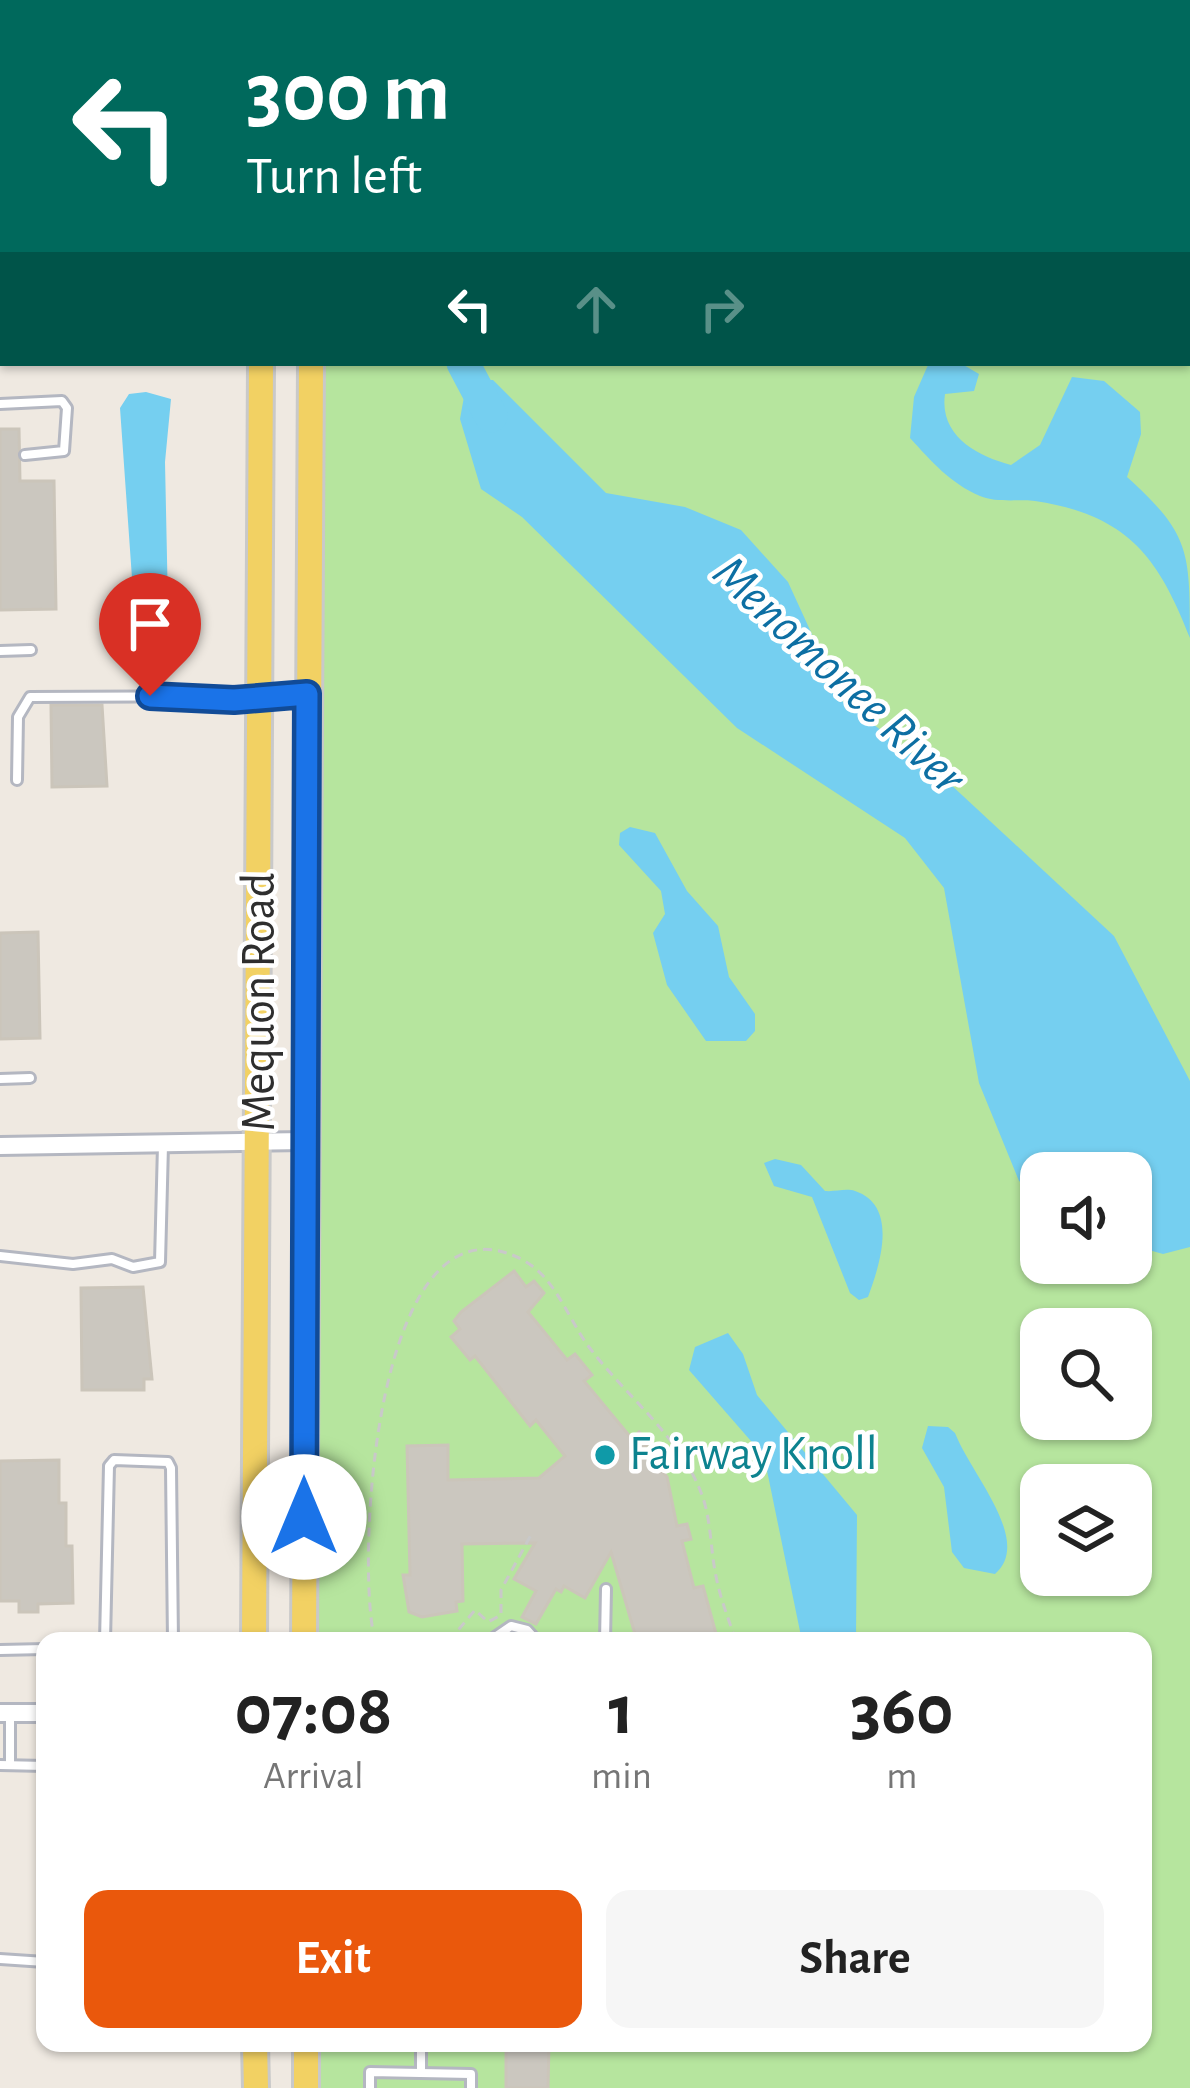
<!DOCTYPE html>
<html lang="en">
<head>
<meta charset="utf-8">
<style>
	:root { --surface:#fff; --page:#f6f6f6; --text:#222; --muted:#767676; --accent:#ea580c }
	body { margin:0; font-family:"Alegreya Sans",sans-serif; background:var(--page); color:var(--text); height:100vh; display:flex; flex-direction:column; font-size:45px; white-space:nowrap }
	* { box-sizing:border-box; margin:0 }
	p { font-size:39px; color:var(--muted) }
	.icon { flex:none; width:66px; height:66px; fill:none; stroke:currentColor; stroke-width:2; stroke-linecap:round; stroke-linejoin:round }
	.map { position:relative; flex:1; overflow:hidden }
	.details { position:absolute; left:36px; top:1632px; width:1116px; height:420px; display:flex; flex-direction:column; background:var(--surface); border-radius:24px; box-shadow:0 3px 9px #0004 }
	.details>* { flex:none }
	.top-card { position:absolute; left:0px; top:0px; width:1191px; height:366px; box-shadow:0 3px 9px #0004; background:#00695c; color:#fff; overflow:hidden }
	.controls { position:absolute; left:1020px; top:1152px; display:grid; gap:24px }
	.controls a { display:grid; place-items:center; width:132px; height:132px; border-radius:24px; background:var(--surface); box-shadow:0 3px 9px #0004; font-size:60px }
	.pin { position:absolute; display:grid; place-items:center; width:102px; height:102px; color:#fff; margin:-123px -51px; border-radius:50% 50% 50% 0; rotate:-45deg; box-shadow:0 0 12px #0007 }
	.pin .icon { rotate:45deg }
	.me { position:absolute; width:132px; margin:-66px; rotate:0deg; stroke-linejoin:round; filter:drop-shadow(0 0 9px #0008) }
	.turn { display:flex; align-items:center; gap:42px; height:252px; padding:0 48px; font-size:54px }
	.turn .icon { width:156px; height:156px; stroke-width:2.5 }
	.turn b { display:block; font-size:84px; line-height:102px }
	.lanes { display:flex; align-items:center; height:114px; padding:0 48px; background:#0003; justify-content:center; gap:60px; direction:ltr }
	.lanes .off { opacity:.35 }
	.eta { display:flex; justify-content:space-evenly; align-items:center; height:204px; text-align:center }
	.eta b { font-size:72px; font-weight:700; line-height:84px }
	.action { display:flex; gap:24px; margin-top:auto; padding:24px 48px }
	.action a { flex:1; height:138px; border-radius:24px; background:var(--accent); color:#fff; font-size:48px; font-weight:700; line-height:138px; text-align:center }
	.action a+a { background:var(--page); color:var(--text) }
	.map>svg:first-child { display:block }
	.green { fill:#b6e59e; fill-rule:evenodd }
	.water { fill:#75cff0 }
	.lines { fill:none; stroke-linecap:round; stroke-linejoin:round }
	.river { stroke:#75cff0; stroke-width:33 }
	.building { fill:#cbc7bf; stroke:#cbc5ba; stroke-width:3 }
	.service-casing { stroke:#b4b7c1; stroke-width:14 }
	.minor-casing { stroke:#b4b7c1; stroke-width:22 }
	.primary-casing { stroke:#c9c9c9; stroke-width:30 }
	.path { stroke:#c9c9c9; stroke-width:3; stroke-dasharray:9 6; stroke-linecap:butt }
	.service { stroke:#fff; stroke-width:8 }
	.minor { stroke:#fff; stroke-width:16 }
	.primary { stroke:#f2d163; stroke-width:24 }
	.route-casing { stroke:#114b97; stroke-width:30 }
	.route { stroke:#1a73e8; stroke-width:21 }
	.culture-dot { fill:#0f9aa8; stroke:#fff; stroke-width:4.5 }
	.labels { text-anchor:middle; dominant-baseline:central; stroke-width:9; stroke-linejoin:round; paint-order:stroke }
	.street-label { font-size:48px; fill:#2e2e2e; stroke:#fff }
	.culture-label { font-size:48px; fill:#0d838f; stroke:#fff; text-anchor:start }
	.water-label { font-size:51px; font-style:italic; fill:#0d6fa3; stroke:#fff }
</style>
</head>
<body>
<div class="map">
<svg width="1190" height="2088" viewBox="0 0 1190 2088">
	<rect width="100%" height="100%" fill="#efe9e1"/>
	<!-- green -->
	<g class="green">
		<polygon points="340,0 1037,0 1039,3 340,3"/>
		<path d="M1190,303V2088H311V2043H1143V1641H318L311,363H1188ZM1041,1173H1131V1263H1041ZM1041,1329H1131V1419H1041ZM1041,1485H1131V1575H1041Z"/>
	</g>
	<!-- water -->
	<g class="water">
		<path d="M962,364L979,374L974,391L945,394C939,436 977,456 1011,465L1040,445L1072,377L1104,381L1140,412L1141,434L1127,477C1190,534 1190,551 1190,638C1158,556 1127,515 1035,501C1017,499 996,503 980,496C950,483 932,462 910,438L914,397L928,365Z"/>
		<polygon points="467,380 493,380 606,493 685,507 741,530 788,582 843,702 935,770 1114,936 1190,1081 1190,1247 1163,1254 1131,1245 1131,1173 1041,1173 1041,1198 1019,1181 979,1083 944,888 905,838 737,728 522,517 481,489 460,419"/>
		<polygon points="146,392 171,399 165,462 168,606 163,617 133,618 126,610 132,578 120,408 129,394"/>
		<polygon points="630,827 655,833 687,891 718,926 729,977 755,1014 755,1031 746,1041 706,1041 667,985 653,933 665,914 661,891 619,845 620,833"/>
		<path d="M775,1159L801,1165L825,1191C835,1192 846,1188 855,1191C900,1206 879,1267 868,1297L859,1300L850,1293L812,1197L774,1186L764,1163Z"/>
		<polygon points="728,1333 743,1354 757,1395 857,1515 856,1641 802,1641 764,1456 689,1370 695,1347"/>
		<path d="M928,1426L948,1427L955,1433C972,1476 1033,1541 995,1574L964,1568L952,1552L944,1487L922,1448Z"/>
	</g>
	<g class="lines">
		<!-- river -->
		<g class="river">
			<polyline points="113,0 115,3"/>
			<polyline points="463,363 491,416"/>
		</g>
	</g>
	<!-- building -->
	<g class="building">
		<polygon points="0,429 19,429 20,481 54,481 56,609 0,610"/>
		<polygon points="51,705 102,705 107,786 52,787"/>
		<polygon points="38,932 40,1038 0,1039 0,933"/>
		<polygon points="514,1271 526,1287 534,1281 544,1293 528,1312 567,1360 575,1354 592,1375 584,1381 632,1439 639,1432 649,1444 643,1448 667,1477 677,1526 687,1524 691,1539 682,1541 694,1588 703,1586 718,1641 637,1641 611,1552 585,1598 564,1586 561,1592 556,1589 536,1624 522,1617 536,1591 514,1579 535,1543 462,1544 463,1601 456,1602 457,1611 422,1617 409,1612 403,1575 410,1575 407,1446 448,1445 448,1480 539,1478 565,1456 536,1420 530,1426 475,1356 470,1360 451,1337 460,1329 454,1321 461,1312"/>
		<polygon points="143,1287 152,1379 144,1379 144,1390 82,1390 81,1288"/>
		<polygon points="59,1460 59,1503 66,1503 66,1546 72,1546 73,1603 38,1604 38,1612 19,1612 19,1601 0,1601 0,1461"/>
		<polygon points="506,2043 549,2043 548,2088 506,2088"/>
	</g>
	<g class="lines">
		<!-- service casing -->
		<g class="service-casing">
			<g id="service">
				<polyline points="0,404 62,401 67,408 64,451 25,455"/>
				<polyline points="0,651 31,650"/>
				<polyline points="17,780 18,717 30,697 253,696"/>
				<polyline points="0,1079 30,1078"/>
				<polyline points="0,1256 73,1264 112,1259 133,1267 160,1262 163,1145"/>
				<polyline points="105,1641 109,1466 114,1460 168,1462 171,1468 173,1641"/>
				<polyline points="489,1641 511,1626 527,1630 537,1641"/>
				<polyline points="605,1641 606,1589"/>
				<polyline points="0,1650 45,1649"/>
				<polyline points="10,1715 10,1765"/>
				<polyline points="0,1765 45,1766"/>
				<polyline points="0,1959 45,1962"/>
				<polyline points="421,2043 421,2073"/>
				<polyline points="370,2088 370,2072 471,2074 471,2088"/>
			</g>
		</g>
		<!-- minor casing -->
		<g class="minor-casing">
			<g id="minor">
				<polyline points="1188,303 1190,303"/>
				<polyline points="0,322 3,322"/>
				<polyline points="0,1146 305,1141"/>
				<polyline points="0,1713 45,1713"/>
			</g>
		</g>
		<!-- primary casing -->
		<g class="primary-casing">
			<g id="primary">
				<polyline points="253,0 253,3"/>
				<polyline points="305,0 305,3"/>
				<polyline points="254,1641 261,363"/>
				<polyline points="304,1641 311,363"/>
				<polyline points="255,2043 256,2088"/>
				<polyline points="306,2043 306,2088"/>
			</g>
		</g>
		<!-- path -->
		<g class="path">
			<path d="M375,1641C355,1565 374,1181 523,1260C556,1278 568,1319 589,1347C624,1394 678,1435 700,1490C711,1516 710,1544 715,1571C719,1595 728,1618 736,1641"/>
			<polyline points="449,1641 475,1610 488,1622 501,1615 501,1590 532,1533"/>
		</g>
		<!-- service -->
		<use href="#service" class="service"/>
		<!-- minor -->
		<use href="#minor" class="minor"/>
		<!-- primary -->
		<use href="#primary" class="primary"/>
	</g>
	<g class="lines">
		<!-- route casing -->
		<g class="route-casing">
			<polyline id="route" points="150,696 234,700 307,694 304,1517"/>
		</g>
		<!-- route -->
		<use href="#route" class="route"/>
	</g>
	<!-- markers -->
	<circle class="culture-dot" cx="605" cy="1455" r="12"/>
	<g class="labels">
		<!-- street labels -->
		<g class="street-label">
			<text transform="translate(260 1002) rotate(-90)">Mequon Road</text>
		</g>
		<!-- culture labels -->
		<g class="culture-label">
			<text x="629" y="1455">Fairway Knoll</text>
		</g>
		<!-- water labels -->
		<g class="water-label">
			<text transform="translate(839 675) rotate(43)">Menomonee River</text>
		</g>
	</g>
</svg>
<div class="controls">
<a><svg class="icon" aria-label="sound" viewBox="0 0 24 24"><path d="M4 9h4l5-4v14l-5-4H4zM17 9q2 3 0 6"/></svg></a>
<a><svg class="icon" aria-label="search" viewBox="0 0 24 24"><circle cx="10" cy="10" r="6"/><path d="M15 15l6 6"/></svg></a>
<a><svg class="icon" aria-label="layers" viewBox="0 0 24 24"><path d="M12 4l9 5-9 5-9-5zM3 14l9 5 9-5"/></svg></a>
</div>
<div class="pin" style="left:150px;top:696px;background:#d93025"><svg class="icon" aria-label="arrive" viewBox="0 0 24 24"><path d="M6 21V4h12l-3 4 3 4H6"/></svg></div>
<svg class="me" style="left:304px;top:1517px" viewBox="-20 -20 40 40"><circle r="19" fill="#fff"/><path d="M0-13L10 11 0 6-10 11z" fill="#1a73e8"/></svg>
<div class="top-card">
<div class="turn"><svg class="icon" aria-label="left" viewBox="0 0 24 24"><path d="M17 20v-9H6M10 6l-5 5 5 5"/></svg><div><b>300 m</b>Turn left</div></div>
<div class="lanes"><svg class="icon" aria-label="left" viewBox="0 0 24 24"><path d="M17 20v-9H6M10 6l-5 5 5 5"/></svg><svg class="icon off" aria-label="ahead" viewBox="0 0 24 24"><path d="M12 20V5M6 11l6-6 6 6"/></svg><svg class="icon off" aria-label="right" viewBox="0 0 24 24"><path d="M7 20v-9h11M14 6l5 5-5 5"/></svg></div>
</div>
<section class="details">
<div class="eta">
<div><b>07:08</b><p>Arrival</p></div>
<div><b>1</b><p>min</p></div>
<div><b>360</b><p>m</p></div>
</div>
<div class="action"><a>Exit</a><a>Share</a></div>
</section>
</div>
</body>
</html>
